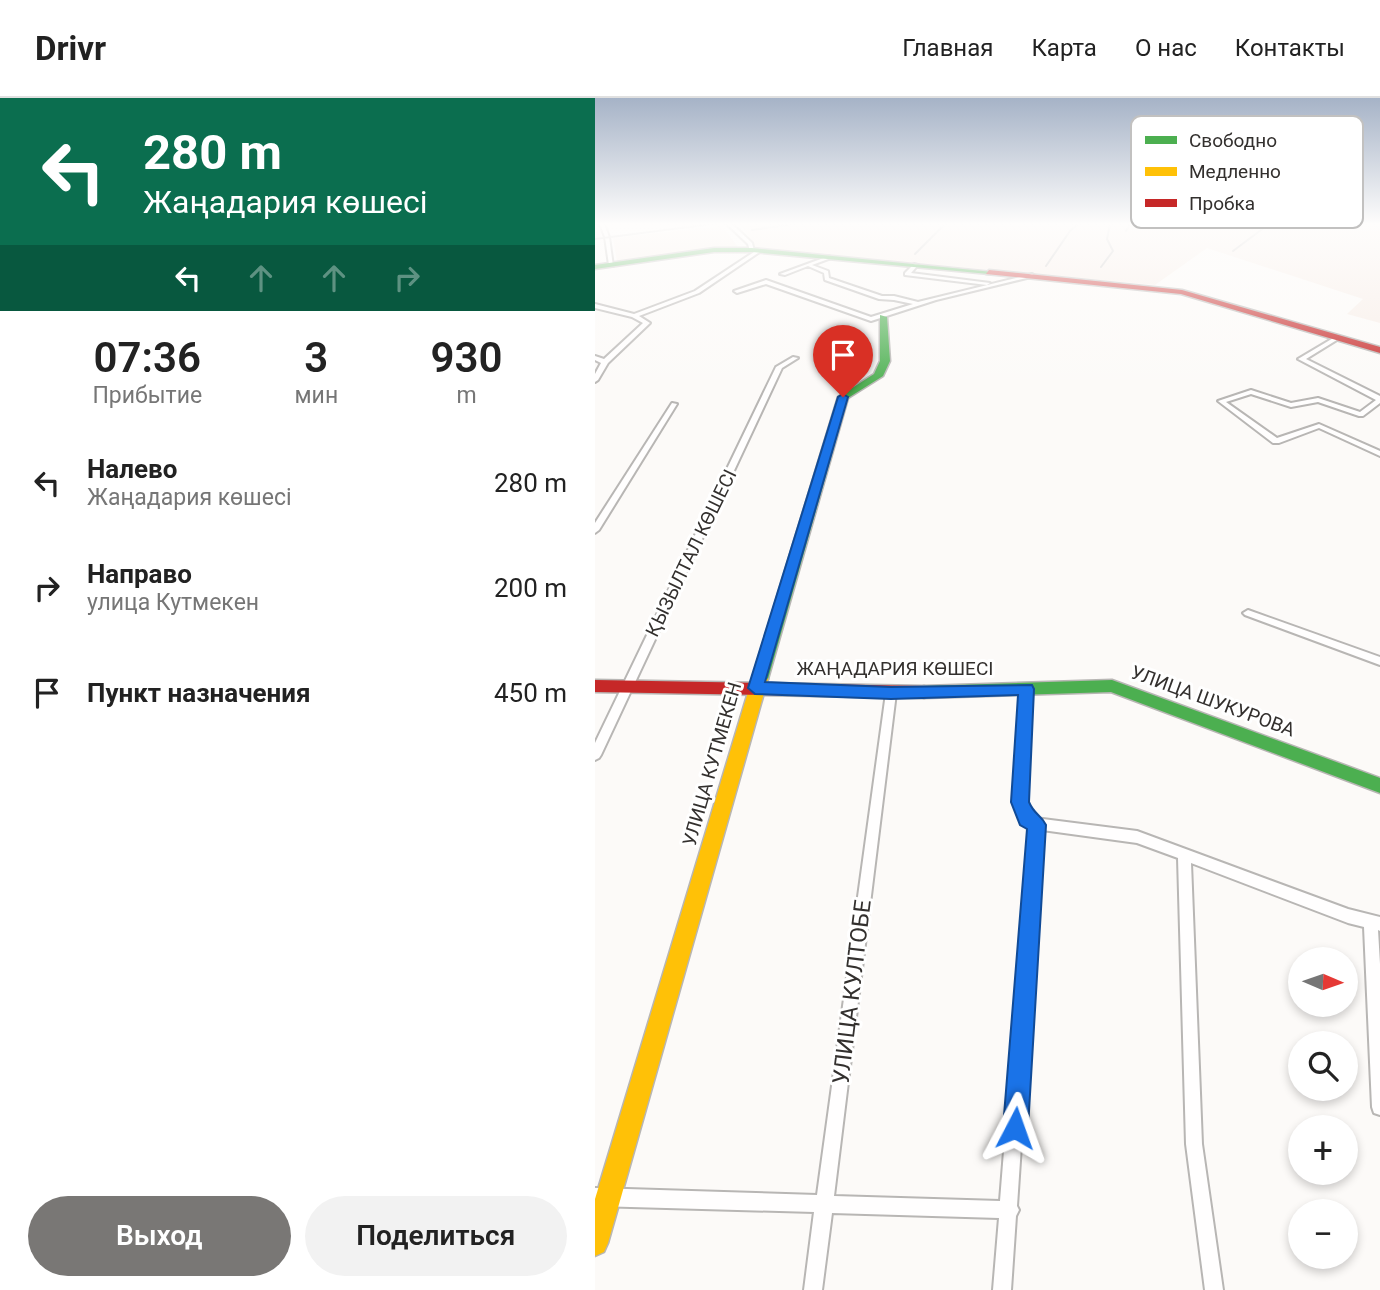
<!DOCTYPE html>
<html lang="ru">
<head>
<meta charset="utf-8">
<style>
	:root { --surface:#fff; --page:#f2f2f2; --text:#222; --muted:#767676; --line:#e0e0e0; --accent:#797775 }
	body { margin:0; font-family:Roboto,sans-serif; background:var(--page); color:var(--text); height:100vh; display:flex; flex-direction:column; font-size:26px; white-space:nowrap }
	* { box-sizing:border-box; margin:0 }
	p { font-size:23px; color:var(--muted) }
	.icon { flex:none; width:38px; height:38px; fill:none; stroke:currentColor; stroke-width:2; stroke-linecap:round; stroke-linejoin:round }
	.map { position:relative; flex:1; overflow:hidden }
	.panel { display:flex; flex-direction:column; background:var(--surface); width:595px }
	.panel>* { flex:none }
	.guide { background:#0b6e4f; color:#fff; overflow:hidden }
	.needle { width:46px; rotate:92deg }
	.controls { position:absolute; left:693px; top:849px; display:grid; gap:14px }
	.controls a { display:grid; place-items:center; width:70px; height:70px; border-radius:50%; background:var(--surface); box-shadow:0 4px 10px #0003; font-size:35px }
	.pin { position:absolute; display:grid; place-items:center; width:60px; height:60px; color:#fff; margin:-72px -30px; border-radius:50% 50% 50% 0; rotate:-45deg; box-shadow:0 0 7px #0007 }
	.pin .icon { rotate:45deg }
	.me { position:absolute; width:77px; margin:-38px; rotate:4deg; stroke-linejoin:round; filter:drop-shadow(0 0 5px #0008) }
	.turn { display:flex; align-items:center; gap:24px; height:147px; padding:0 28px; font-size:32px }
	.turn .icon { width:91px; height:91px; stroke-width:2.5 }
	.turn b { display:block; font-size:49px; line-height:60px }
	.lanes { display:flex; align-items:center; height:66px; padding:0 28px; background:#0003; justify-content:center; gap:35px; direction:ltr }
	.lanes .off { opacity:.35 }
	.eta { display:flex; justify-content:space-evenly; align-items:center; height:119px; text-align:center }
	.eta b { font-size:42px; font-weight:600; line-height:49px }
	.primary-button { display:flex; gap:14px; margin-top:auto; padding:14px 28px }
	.primary-button a { flex:1; height:80px; border-radius:42px; background:var(--accent); color:#fff; font-size:28px; font-weight:600; line-height:80px; text-align:center }
	.primary-button a+a { background:var(--page); color:var(--text) }
	ul { padding:0; list-style:none }
	li { display:flex; align-items:center; gap:21px; height:105px; padding:0 28px }
	li div { flex:1 }
	li b { display:block; font-size:26px }
	li em { font-style:normal }
	header { display:flex; align-items:center; gap:42px; box-sizing:border-box; height:98px; padding:0 35px; background:var(--surface); border-bottom:2px solid var(--line) }
	header strong { font-size:33px }
	nav { display:flex; gap:38px; margin-inline-start:auto; font-size:24px }
	main { display:flex; flex:1; min-height:0 }
	.map>svg:first-child { display:block }
	.built { fill:#f7ede7 }
	.lines { fill:none; stroke-linecap:round; stroke-linejoin:round }
	.street-casing { stroke:#b8b6b4; stroke-width:4 }
	.fast-casing { stroke:#b8b6b4; stroke-width:3 }
	.slow-casing { stroke:#b8b6b4; stroke-width:3 }
	.jam-casing { stroke:#b8b6b4; stroke-width:3 }
	.street { fill:#fffefe; fill-rule:evenodd }
	.fast { fill:#4caf50; fill-rule:evenodd }
	.slow { fill:#ffc107; fill-rule:evenodd }
	.jam { fill:#c62828; fill-rule:evenodd }
	.rail { stroke:#c2c1c1; stroke-width:2 }
	.route { fill:#1a73e8; stroke:#114b97; stroke-width:2 }
	.labels { text-anchor:middle; dominant-baseline:central; stroke-width:6; stroke-linejoin:round; paint-order:stroke }
	.street-label { font-size:19px; fill:#33302e; stroke:#fff }
	.near-street-label { font-size:23px; fill:#33302e; stroke:#fff }
	.key { fill:#fff; stroke:#c2c1c0; stroke-width:2 }
	.key-label { font-size:19px; fill:#33302e }
</style>
</head>
<body>
<header>
<strong>Drivr</strong>
<nav><a>Главная</a><a>Карта</a><a>О нас</a><a>Контакты</a></nav>
</header>
<main>
<section class="panel">
<div class="guide">
<div class="turn"><svg class="icon" aria-label="left" viewBox="0 0 24 24"><path d="M17 20v-9H6M10 6l-5 5 5 5"/></svg><div><b>280 m</b>Жаңадария көшесі</div></div>
<div class="lanes"><svg class="icon" aria-label="left" viewBox="0 0 24 24"><path d="M17 20v-9H6M10 6l-5 5 5 5"/></svg><svg class="icon off" aria-label="ahead" viewBox="0 0 24 24"><path d="M12 20V5M6 11l6-6 6 6"/></svg><svg class="icon off" aria-label="ahead" viewBox="0 0 24 24"><path d="M12 20V5M6 11l6-6 6 6"/></svg><svg class="icon off" aria-label="right" viewBox="0 0 24 24"><path d="M7 20v-9h11M14 6l5 5-5 5"/></svg></div>
</div>
<div class="eta">
<div><b>07:36</b><p>Прибытие</p></div>
<div><b>3</b><p>мин</p></div>
<div><b>930</b><p>m</p></div>
</div>
<ul>
<li><svg class="icon" aria-label="left" viewBox="0 0 24 24"><path d="M17 20v-9H6M10 6l-5 5 5 5"/></svg><div><b>Налево</b><p>Жаңадария көшесі</p></div><em>280 m</em></li>
<li><svg class="icon" aria-label="right" viewBox="0 0 24 24"><path d="M7 20v-9h11M14 6l5 5-5 5"/></svg><div><b>Направо</b><p>улица Кутмекен</p></div><em>200 m</em></li>
<li><svg class="icon" aria-label="arrive" viewBox="0 0 24 24"><path d="M6 21V4h12l-3 4 3 4H6"/></svg><div><b>Пункт назначения</b></div><em>450 m</em></li>
</ul>
<div class="primary-button"><a>Выход</a><a>Поделиться</a></div>
</section>
<div class="map">
<svg width="785" height="1192" viewBox="0 0 785 1192">
	<rect width="100%" height="100%" fill="#fcfaf8"/>
	<!-- built -->
	<g class="built">
		<polygon points="159,126 785,126 785,225 752,216 768,201 612,150 560,187 162,151 147,129"/>
		<polygon points="127,128 143,149 22,163 18,140"/>
	</g>
	<g class="lines">
		<!-- street casing -->
		<g class="street-casing">
			<g id="street">
				<polygon points="5,126 9,126 14,139 18,168 14,167 10,139"/>
				<polygon points="132,126 137,126 157,145 159,153 155,153 153,146"/>
				<polygon points="162,152 166,153 104,195 44,218 55,225 13,265 3,282 0,284 0,276 6,265 0,262 0,258 9,261 48,225 37,219 0,210 0,206 39,216 100,193"/>
				<polygon points="234,158 236,160 217,167 233,173 234,180 287,198 299,198 323,204 437,176 440,178 341,202 276,223 171,186 142,195 139,193 171,182 276,219 318,206 299,202 284,201 230,182 229,175 213,168 190,177 185,176"/>
				<polygon points="319,166 323,167 316,175 395,185 392,187 310,177 310,175"/>
				<polygon points="740,239 745,240 711,261 785,298 785,305 768,318 764,318 723,304 696,309 656,296 631,304 682,340 724,326 785,353 785,358 724,330 684,345 678,345 623,303 656,292 696,305 723,300 765,314 781,302 703,261"/>
				<polygon points="198,259 203,260 187,270 6,657 4,660 0,662 0,645 181,269"/>
				<polygon points="77,305 82,306 4,432 0,435 0,425"/>
				<polygon points="653,512 785,559 785,567 650,517 648,515"/>
				<polygon points="431,587 436,591 431,703 440,720 542,733 753,811 785,819 785,833 783,832 785,866 785,1017 779,1015 777,1009 769,829 753,825 596,765 607,1046 628,1192 610,1192 591,1046 583,760 542,745 447,732 422,1108 424,1112 421,1118 416,1192 398,1192 404,1120 237,1115 227,1192 209,1192 219,1114 0,1108 0,1090 222,1097 291,595 292,592 300,592 301,595 239,1098 405,1103 435,730 432,729 419,703 426,591"/>
			</g>
		</g>
		<!-- fast casing -->
		<g class="fast-casing">
			<g id="fast">
				<polygon points="119,150 157,150 398,174 394,176 157,154 119,154 0,171 0,167"/>
				<polygon points="285,217 292,219 295,263 288,278 253,300 173,581 170,585 160,585 157,581 243,299 279,276 285,263"/>
				<polygon points="517,582 785,680 785,695 516,594 329,600 323,598 321,594 323,590 329,588"/>
			</g>
		</g>
		<!-- slow casing -->
		<g class="slow-casing">
			<polygon id="slow" points="165,575 173,581 13,1145 9,1154 0,1158 0,1101 157,581"/>
		</g>
		<!-- jam casing -->
		<g class="jam-casing">
			<g id="jam">
				<polygon points="394,172 587,192 785,249 785,255 586,196 391,176"/>
				<polygon points="0,582 329,588 335,590 337,594 335,598 329,600 0,594"/>
			</g>
		</g>
		<!-- street -->
		<use href="#street" class="street"/>
		<!-- fast -->
		<use href="#fast" class="fast"/>
		<!-- slow -->
		<use href="#slow" class="slow"/>
		<!-- jam -->
		<use href="#jam" class="jam"/>
		<!-- rail -->
		<g class="rail">
			<polyline points="157,132 198,126"/>
			<polyline points="531,133 535,126"/>
			<polyline points="0,141 117,126"/>
			<polyline points="638,153 674,126"/>
			<polyline points="320,156 350,126"/>
			<polyline points="451,168 475,133 483,126"/>
			<polyline points="506,169 518,153 512,141 515,126"/>
		</g>
	</g>
	<!-- sky -->
	<linearGradient id="sky" x2="0" y2="1"><stop stop-color="#a6b3c7"/><stop offset="0.43" stop-color="#fefdfc"/><stop offset="1" stop-color="#fefdfc" stop-opacity="0"/></linearGradient>
	<rect width="785" height="293" fill="url(#sky)"/>
	<!-- route -->
	<path class="route" d="M248,296L253,299L170,584L296,589L437,587L439,591L434,704C440,718 446,716 451,727L433,1030L429,1038L420,1042L412,1038L408,1030L432,731L425,727L416,704L423,597L296,601L160,596L153,590L243,299Z"/>
	<g class="labels">
		<!-- street labels -->
		<g class="street-label">
			<text transform="translate(96 455) rotate(-64)">ҚЫЗЫЛТАЛ КӨШЕСІ</text>
			<text x="300" y="570">ЖАҢАДАРИЯ КӨШЕСІ</text>
			<text transform="translate(618 603) rotate(20)">УЛИЦА ШУКУРОВА</text>
			<text transform="translate(117 666) rotate(-74)">УЛИЦА КУТМЕКЕН</text>
		</g>
		<!-- near-street labels -->
		<g class="near-street-label">
			<text transform="translate(257 894) rotate(-83)">УЛИЦА КУЛТОБЕ</text>
		</g>
	</g>
	<!-- legend -->
	<rect x="536" y="18" width="232" height="112" rx="10" class="key"/>
	<rect x="550" y="38" width="32" height="8" fill="#4caf50"/>
	<rect x="550" y="69" width="32" height="9" fill="#ffc107"/>
	<rect x="550" y="101" width="32" height="8" fill="#c62828"/>
	<g class="key-label">
		<text x="594" y="49">Свободно</text>
		<text x="594" y="80">Медленно</text>
		<text x="594" y="112">Пробка</text>
	</g>
</svg>
<div class="controls">
<a><svg class="needle" viewBox="-14 -14 28 28"><path d="M0-13l5 13h-10z" fill="#e53935"/><path d="M0 13l5-13h-10z" fill="#767676"/></svg></a>
<a><svg class="icon" aria-label="search" viewBox="0 0 24 24"><circle cx="10" cy="10" r="6"/><path d="M15 15l6 6"/></svg></a>
<a>+</a>
<a>−</a>
</div>
<div class="pin" style="left:248px;top:299px;background:#d93025"><svg class="icon" aria-label="arrive" viewBox="0 0 24 24"><path d="M6 21V4h12l-3 4 3 4H6"/></svg></div>
<svg class="me" style="left:420px;top:1030px" viewBox="-20 -20 40 40"><path d="M0-17L14 15 0 8-14 15z" fill="#1a73e8" stroke="#fff" stroke-width="4"/></svg>
</div>
</main>
</body>
</html>
